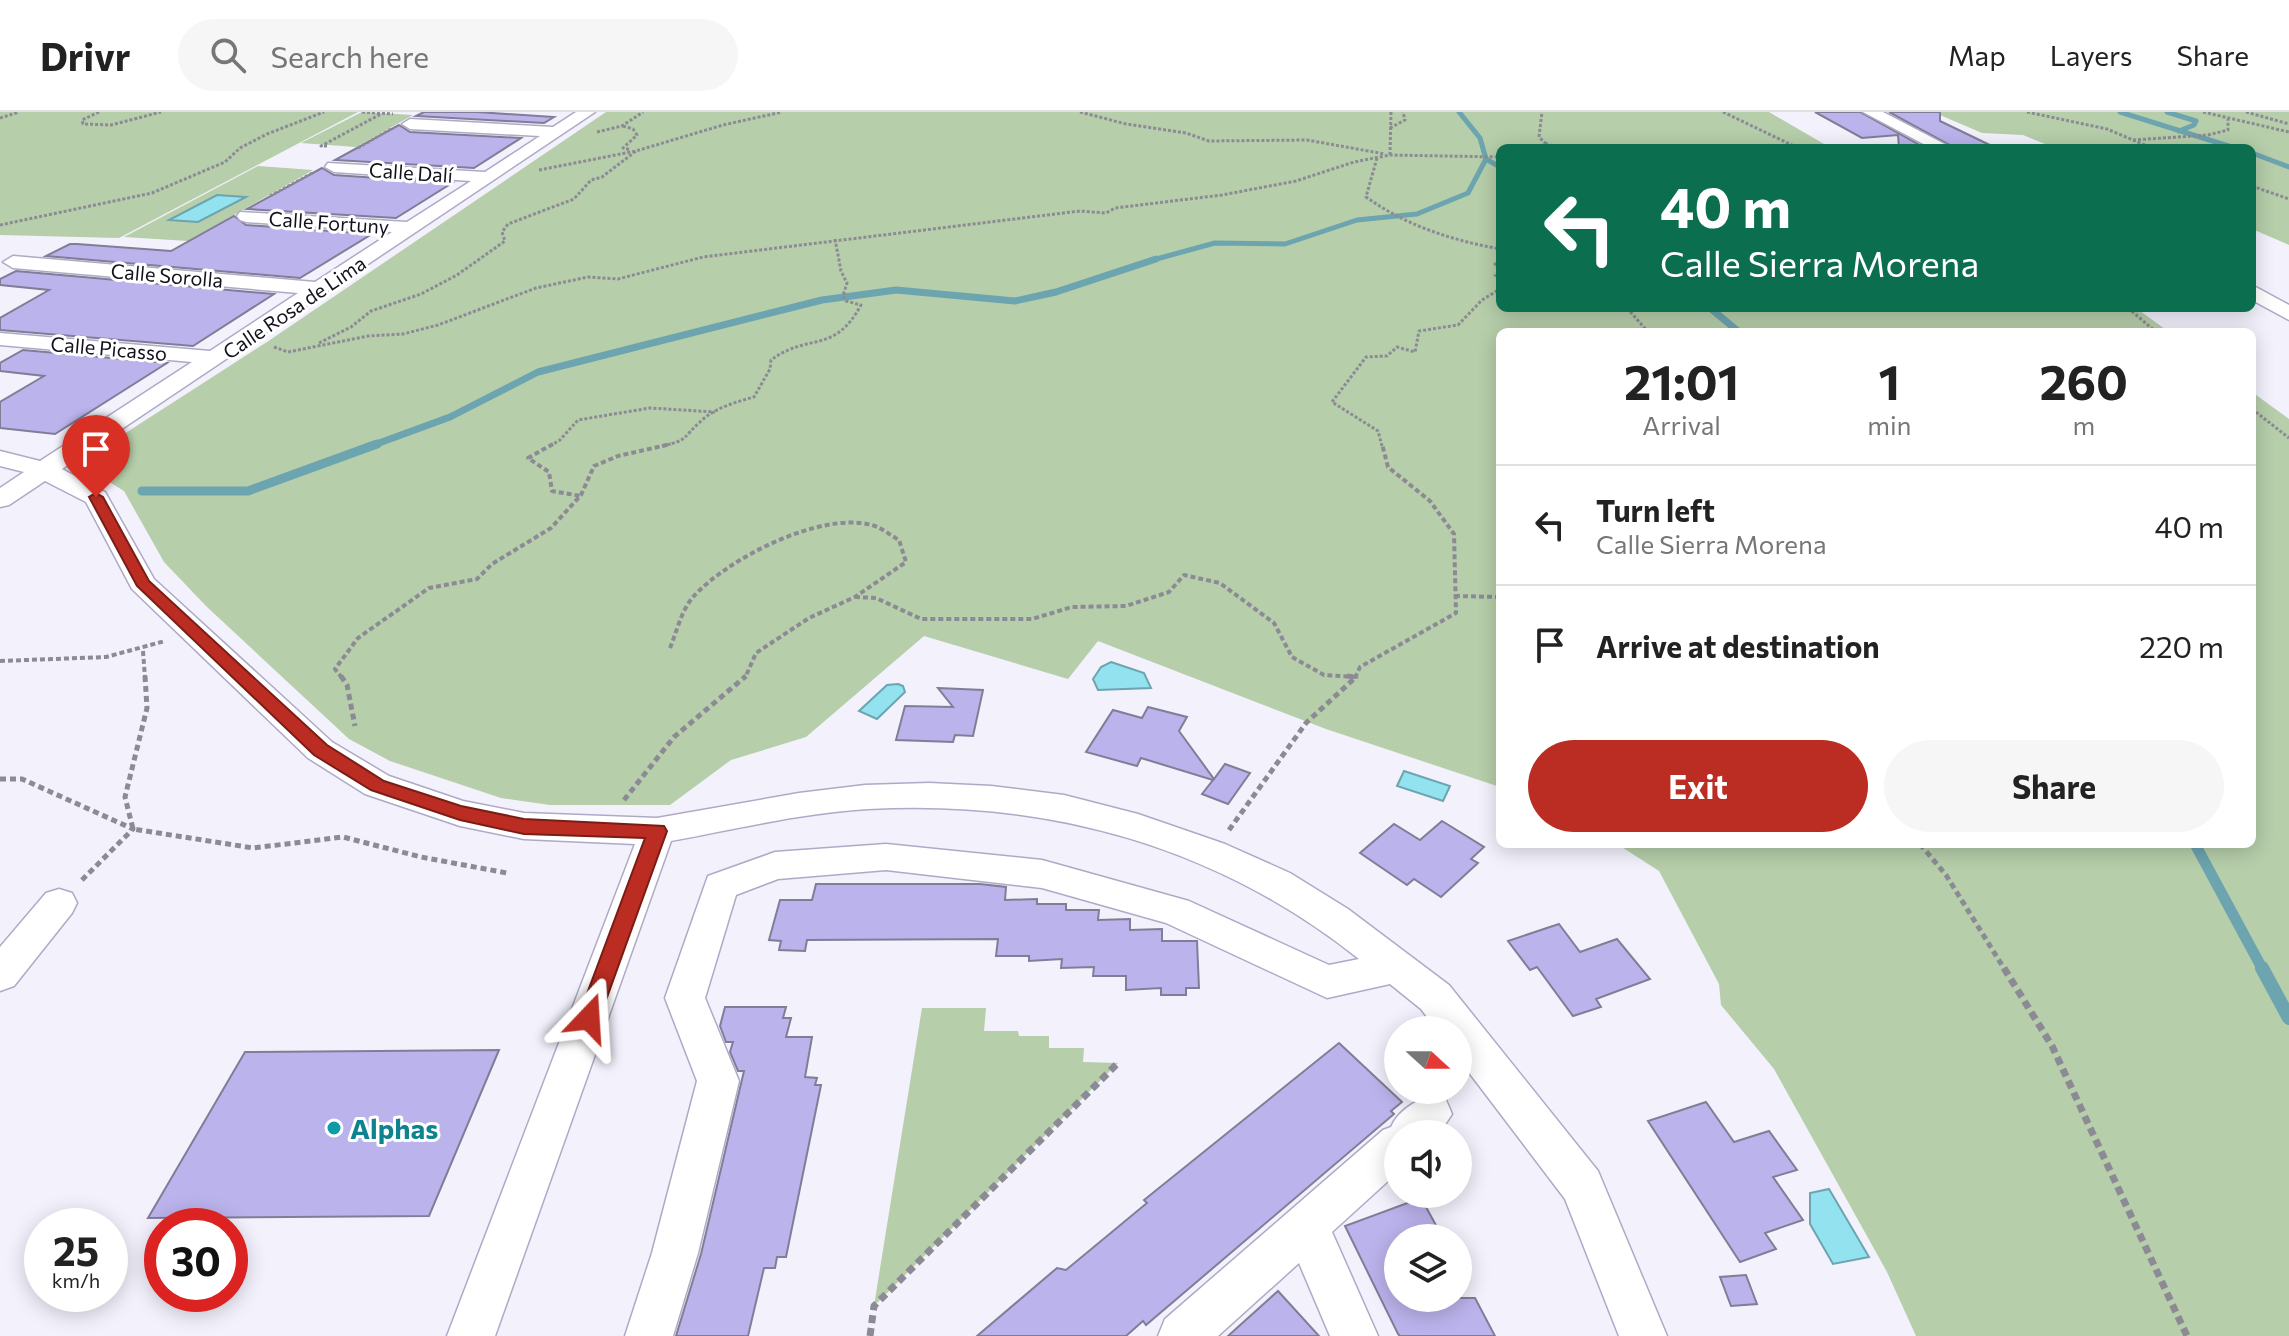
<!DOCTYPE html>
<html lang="en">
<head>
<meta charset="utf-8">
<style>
	:root { --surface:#fff; --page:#f6f6f6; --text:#222; --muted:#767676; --line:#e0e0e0; --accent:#bb2d23 }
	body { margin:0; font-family:Commissioner,sans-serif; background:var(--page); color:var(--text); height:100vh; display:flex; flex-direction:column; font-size:30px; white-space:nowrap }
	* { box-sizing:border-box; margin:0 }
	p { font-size:26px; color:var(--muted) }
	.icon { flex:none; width:44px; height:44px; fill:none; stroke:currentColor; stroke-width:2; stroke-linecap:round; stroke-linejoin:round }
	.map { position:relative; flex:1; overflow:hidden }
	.drawer { position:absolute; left:1496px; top:216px; width:760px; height:520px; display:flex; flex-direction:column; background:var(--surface); border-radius:12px; box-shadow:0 4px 20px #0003 }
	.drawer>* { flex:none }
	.hud { position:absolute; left:1496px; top:32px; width:760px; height:168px; border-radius:12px; box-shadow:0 4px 20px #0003; background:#0b6e4f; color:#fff; overflow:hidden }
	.needle { width:52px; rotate:111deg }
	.buttons { position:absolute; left:1384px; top:904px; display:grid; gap:16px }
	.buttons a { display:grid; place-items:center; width:88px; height:88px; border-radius:50%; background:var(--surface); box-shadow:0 4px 20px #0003; font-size:40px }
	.speed { position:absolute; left:24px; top:1096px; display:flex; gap:16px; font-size:40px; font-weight:700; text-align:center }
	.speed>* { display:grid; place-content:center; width:104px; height:104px; border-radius:50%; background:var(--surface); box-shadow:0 4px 20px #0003; line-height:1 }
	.speed small { font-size:20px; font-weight:400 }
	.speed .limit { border:12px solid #d22; background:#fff; color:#111 }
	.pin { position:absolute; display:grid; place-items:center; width:68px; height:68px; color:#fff; margin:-82px -34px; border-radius:50% 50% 50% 0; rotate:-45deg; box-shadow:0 0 8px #0007 }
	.pin .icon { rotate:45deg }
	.me { position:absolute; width:88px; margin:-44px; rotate:20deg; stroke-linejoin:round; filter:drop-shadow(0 0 6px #0008) }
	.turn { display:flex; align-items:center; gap:28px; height:168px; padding:0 32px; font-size:36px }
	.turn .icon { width:104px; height:104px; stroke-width:2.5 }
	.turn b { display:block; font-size:56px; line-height:68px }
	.eta { display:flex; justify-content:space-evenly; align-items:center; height:136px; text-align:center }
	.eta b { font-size:48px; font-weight:700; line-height:56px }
	.button { display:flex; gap:16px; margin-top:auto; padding:16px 32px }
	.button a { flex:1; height:92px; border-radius:48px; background:var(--accent); color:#fff; font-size:32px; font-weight:700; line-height:92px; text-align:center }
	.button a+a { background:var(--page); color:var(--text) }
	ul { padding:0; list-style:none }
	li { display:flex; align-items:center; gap:24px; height:120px; padding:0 32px; border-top:2px solid var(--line) }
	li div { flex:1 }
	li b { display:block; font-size:30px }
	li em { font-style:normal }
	header { display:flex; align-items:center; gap:48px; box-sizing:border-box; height:112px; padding:0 40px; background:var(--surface); border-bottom:2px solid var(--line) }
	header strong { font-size:38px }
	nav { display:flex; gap:44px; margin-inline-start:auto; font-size:28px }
	.search { width:560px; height:72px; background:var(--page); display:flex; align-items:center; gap:20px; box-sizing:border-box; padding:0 28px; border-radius:44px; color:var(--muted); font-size:30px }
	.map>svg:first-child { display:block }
	.green { fill:#b6ceaa }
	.water { fill:#92e3ef; stroke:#6ca4af; stroke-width:2 }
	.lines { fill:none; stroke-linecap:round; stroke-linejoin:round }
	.stream-far4 { stroke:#6ca4af; stroke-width:5 }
	.stream-far3 { stroke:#6ca4af; stroke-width:7 }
	.stream-far2 { stroke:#6ca4af; stroke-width:9 }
	.stream-far1 { stroke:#6ca4af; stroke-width:11 }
	.stream { stroke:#6ca4af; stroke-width:14 }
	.building { fill:#bbb3ec; stroke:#817d97; stroke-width:2 }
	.minor-casing { stroke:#aeaac6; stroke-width:3 }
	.path-far3 { stroke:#8c8b95; stroke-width:3; stroke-dasharray:3 2; stroke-linecap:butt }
	.path-far2 { stroke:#8c8b95; stroke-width:4; stroke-dasharray:5 3; stroke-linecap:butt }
	.path-far1 { stroke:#8c8b95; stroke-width:5; stroke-dasharray:6 4; stroke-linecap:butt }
	.path { stroke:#8c8b95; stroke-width:7; stroke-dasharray:8 5; stroke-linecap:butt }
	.minor { fill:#fff; fill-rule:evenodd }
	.route { fill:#bb2d23; stroke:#7a1d17; stroke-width:2 }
	.culture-dot { fill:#0f9aa8; stroke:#fff; stroke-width:3 }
	.labels { text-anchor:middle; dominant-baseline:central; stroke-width:6; stroke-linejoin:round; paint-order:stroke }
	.far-street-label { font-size:20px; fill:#13111b; stroke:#fff }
	.near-culture-label { font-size:28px; font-weight:bold; fill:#0d838f; stroke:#fff; text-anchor:start }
</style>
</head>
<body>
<header>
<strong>Drivr</strong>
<div class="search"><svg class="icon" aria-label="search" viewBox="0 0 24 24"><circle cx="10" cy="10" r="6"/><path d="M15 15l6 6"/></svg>Search here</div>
<nav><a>Map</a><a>Layers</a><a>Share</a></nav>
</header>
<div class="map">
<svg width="2289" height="1224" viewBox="0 0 2289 1224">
	<rect width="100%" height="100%" fill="#f2f1fc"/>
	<!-- green -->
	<g class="green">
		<polygon points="0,0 358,0 119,126 0,123"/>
		<polygon points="362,0 413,3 356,35 301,31"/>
		<polygon points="606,0 1769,0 1831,36 1500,36 1500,196 2136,196 2169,220 1500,220 1500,675 1326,617 1098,529 1068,567 924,524 806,625 731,648 670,693 550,693 501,686 390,649 349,627 206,494 164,450 124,379 79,351 267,230"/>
		<polygon points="1933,0 2289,0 2289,133 2252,117 2252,36 2055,36 2023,23 1982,21"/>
		<polygon points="258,54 313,58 188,129 124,125"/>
		<polygon points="2252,280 2289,307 2289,1224 1916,1224 1887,1160 1774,957 1721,893 1719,872 1659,759 1617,732 2252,732"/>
		<polygon points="922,896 986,896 984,919 1018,919 1019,924 1049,924 1049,936 1084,936 1083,950 1118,951 874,1194"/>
	</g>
	<!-- water -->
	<g class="water">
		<polygon points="217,83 246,85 198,110 169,108"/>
		<polygon points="1111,550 1144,561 1151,576 1098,578 1093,567 1101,555"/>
		<polygon points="898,572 903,574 905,580 877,607 859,599 887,573"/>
		<polygon points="1404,659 1450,674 1443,689 1397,674"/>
		<polygon points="1829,1077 1869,1145 1833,1152 1810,1112 1810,1081"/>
	</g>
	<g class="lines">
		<!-- stream-far4 -->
		<g class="stream-far4">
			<polyline points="2120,0 2235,36"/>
			<polyline points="2167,0 2196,9 2194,13 2179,19"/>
			<polyline points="2252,41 2289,55"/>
			<polyline points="1486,47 1500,55"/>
			<polyline points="1149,149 1215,131 1285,132 1357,108 1417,102 1468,81 1486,47 1480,26 1459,0"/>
		</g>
		<!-- stream-far3 -->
		<g class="stream-far3">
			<polyline points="1710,196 1739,220"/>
			<polyline points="371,334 450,305 538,260 822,188 896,178 1015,189 1056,180 1156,147"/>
		</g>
		<!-- stream-far2 -->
		<polyline class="stream-far2" points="142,379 248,379 377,332"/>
		<!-- stream-far1 -->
		<polyline class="stream-far1" points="2195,732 2263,858"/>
		<!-- stream -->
		<polyline class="stream" points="2262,856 2289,906"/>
	</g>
	<!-- building -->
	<g class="building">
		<polygon points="424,0 477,0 554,5 544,11 416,4"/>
		<polygon points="1815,0 1860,0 1925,36 1899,36 1898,23 1862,26"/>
		<polygon points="1889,0 1940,0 1940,9 1996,36 1955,36"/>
		<polygon points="399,13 410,20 521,26 474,56 335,48"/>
		<polygon points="322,56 334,63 452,71 396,106 247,97"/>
		<polygon points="234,104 246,113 372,122 300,166 46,144 70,132 77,132 171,139"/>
		<polygon points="16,159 274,182 193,234 0,218 0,206 49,178 0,173 0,167"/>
		<polygon points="23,238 167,251 55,322 0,316 0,290 44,264 0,259 0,251"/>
		<polygon points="938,576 983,578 973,624 955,623 953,630 896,628 905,594 953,595"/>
		<polygon points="1148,595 1187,605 1179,619 1214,667 1225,652 1250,661 1228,692 1202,682 1213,668 1141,646 1137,654 1086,640 1113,598 1142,606"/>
		<polygon points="1442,709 1484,735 1471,747 1478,751 1441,785 1414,767 1407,773 1360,741 1394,712 1420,728"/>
		<polygon points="816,772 980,772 1006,775 1005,788 1037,787 1037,792 1066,792 1066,798 1099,798 1098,808 1130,807 1130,818 1162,817 1162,829 1197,829 1199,876 1186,876 1186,883 1161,883 1161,876 1126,878 1126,864 1093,864 1094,855 1061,856 1062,847 1029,849 1029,844 996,844 998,827 807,828 805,839 779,838 781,829 769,828 780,788 812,788"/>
		<polygon points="1559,812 1580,840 1617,827 1650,867 1596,887 1601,895 1573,904 1537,855 1530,858 1508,829"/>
		<polygon points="725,895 786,895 783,906 791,906 786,925 812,925 805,965 817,966 815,973 821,973 786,1145 777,1145 775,1156 764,1156 748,1224 676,1224 701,1142 744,959 738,959 730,940 733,930 726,930 720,914"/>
		<polygon points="1339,931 1402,990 1391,999 1394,1002 1146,1213 1143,1209 1126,1224 977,1224 1057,1156 1066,1158 1147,1091 1144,1088"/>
		<polygon points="499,938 429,1104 148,1106 245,940"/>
		<polygon points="1706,990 1734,1030 1769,1019 1797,1058 1773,1065 1803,1108 1765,1121 1776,1137 1740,1150 1648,1009"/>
		<polygon points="1421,1086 1443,1126 1398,1126 1398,1186 1475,1186 1495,1224 1400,1224 1398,1222 1345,1114"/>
		<polygon points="1746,1163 1757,1192 1731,1194 1720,1165"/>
		<polygon points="1278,1179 1319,1224 1228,1224"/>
	</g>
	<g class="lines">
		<!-- minor casing -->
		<g class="minor-casing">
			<g id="minor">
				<path d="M576,0H595L62,357L105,380L154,467L332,630L389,664L463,689L524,701L657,706L799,681L865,673L929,671L991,674L1064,683L1138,702L1225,732L1290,761L1348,797L1449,873L1598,1059L1667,1224H1619L1565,1087L1458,946V918H1437L1421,897L1390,872L1327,886L1166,811L1042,776L886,758L778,767L736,783L705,886L739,969L698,1141L673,1224H625L652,1141L697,969L665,886L708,764L775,740L886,732L1042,748L1189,789L1329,853L1359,847C1217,734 1048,687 868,697C802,701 736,717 671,729L495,1224H447L635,732L524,727L460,714L365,682L308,646L132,477L86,390L45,369L9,393L0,395V376L24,360L0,354V339L40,349L192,250L0,233V221L210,239L298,181L13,156L3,150L13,144L315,170L392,120L246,110L240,108L237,104L240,100L407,110L471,69L334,60L325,55L328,51L485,60L540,24L410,17L402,12L410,7L553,15Z"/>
				<polygon points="1863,0 1883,0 1952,36 1931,36"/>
				<polygon points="2252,173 2289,193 2289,208 2252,188"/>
				<polygon points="59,777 72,781 77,791 72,801 14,874 0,879 0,835 46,781"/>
				<path d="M1431,983L1446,988L1452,1002L1439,1022H1398V1060L1332,1120L1378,1224H1330L1299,1151L1218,1224H1158L1165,1207L1383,1018L1391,1015C1398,999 1415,989 1431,983Z"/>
			</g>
		</g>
		<!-- path-far3 -->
		<g class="path-far3">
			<polyline points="99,0 82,8 83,12 111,13 161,0"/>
			<polyline points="362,0 393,2"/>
			<polyline points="1080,0 1126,12 1186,21 1209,29 1307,28 1385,42"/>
			<polyline points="1723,0 1798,36"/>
			<polyline points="2027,0 2107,17 2152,36"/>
			<polyline points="2203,0 2289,20"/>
			<polyline points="2246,0 2289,12"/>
			<polyline points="0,6 19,0"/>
			<polyline points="623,14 633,17 637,23 623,36 631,38"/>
			<polyline points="1390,16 1405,8 1403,0"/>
			<polyline points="597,20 622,14 643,0"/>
			<polyline points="2133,28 2208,23 2228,18 2228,7"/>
			<polyline points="1545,31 1558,36"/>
			<polyline points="327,34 321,34 381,2"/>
			<polyline points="358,36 391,17"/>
			<polyline points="1541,36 1545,31 1539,25 1542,0"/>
			<polyline points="1390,43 1391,0"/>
			<path d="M1377,46L1366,85C1407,114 1451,128 1500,137"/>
			<polyline points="539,58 636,39 723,13 782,0"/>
			<polyline points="2252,74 2289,87"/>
			<polyline points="270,84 314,60"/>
			<polyline points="0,113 152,81 225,50 240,36 267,22 324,0"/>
			<polyline points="1500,148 1495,152 1499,159 1495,163 1500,166"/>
			<polyline points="1627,196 1648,220"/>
			<polyline points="2128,196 2156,220"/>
			<polyline points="319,231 351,215 371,199 421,182 457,163 505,129 502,120 508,112 574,87 591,68 602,65 636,39"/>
			<polyline points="274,235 288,240 368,224 403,222 438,213 536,176 588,165 618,167 703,145 1080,99 1106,101 1115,96 1222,83 1296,69 1354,50 1390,43 1500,45"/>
			<polyline points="2252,297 2289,326"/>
			<polyline points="550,334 560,328 578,308 650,296 715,300"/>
			<path d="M662,334C689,328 682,326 700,310C714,296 736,290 754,285L770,257L771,248C809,220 834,243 861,193L846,189L843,184L847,171L841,159L835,127"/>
			<polyline points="1382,334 1378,319 1332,290 1366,245 1387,244 1397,235 1415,240 1419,219 1458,213 1482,188 1500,177"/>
		</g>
		<!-- path-far2 -->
		<g class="path-far2">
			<polyline points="553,332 528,346 549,360 552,379 581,384"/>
			<polyline points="1455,484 1500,485"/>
			<polyline points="855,485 876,486 921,507 1032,507 1072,495 1126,494 1169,480 1184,463 1220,471 1274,511 1292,545 1324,563 1356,565"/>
			<path d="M670,536C677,519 681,499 693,485C727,447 820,399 872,413C882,416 890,423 899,428L906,450L855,485L809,506L756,541L745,566"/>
			<polyline points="143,539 145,566"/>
			<polyline points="0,549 106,545 165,529"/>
			<polyline points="342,566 335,557 358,526 429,476 477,467 492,452 551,416 581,383 594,354 618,344 671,332"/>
			<polyline points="1355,566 1360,555 1456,501 1454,422 1430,389 1388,355 1382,332"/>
		</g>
		<!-- path-far1 -->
		<g class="path-far1">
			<polyline points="145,564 147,596 125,685 133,717 253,736 343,725 421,745 507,761"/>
			<polyline points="341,564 347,573 355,614"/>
			<polyline points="1347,564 1356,565"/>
			<polyline points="0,667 22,667 133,717 80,770"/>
			<polyline points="624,688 674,625 746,564"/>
			<polyline points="1229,718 1306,611 1357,564"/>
			<polyline points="1920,732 1946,763 2005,858"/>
		</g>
		<!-- path -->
		<g class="path">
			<polyline points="2004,856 2052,934 2187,1224"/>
			<polyline points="870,1224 874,1194 1118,951"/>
		</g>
		<!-- minor -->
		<use href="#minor" class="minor"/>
	</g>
	<!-- route -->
	<polygon class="route" points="96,381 103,385 149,469 327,633 384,669 461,694 524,707 664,714 667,719 597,913 589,916 581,913 578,906 645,726 524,722 460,708 371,678 314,643 137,474 89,385"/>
	<!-- markers -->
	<circle class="culture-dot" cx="334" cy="1016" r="8"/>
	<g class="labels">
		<!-- far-street labels -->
		<g class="far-street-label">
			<text transform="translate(411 60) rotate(4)">Calle Dalí</text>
			<text transform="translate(329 110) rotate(4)">Calle Fortuny</text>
			<text transform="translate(167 163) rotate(5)">Calle Sorolla</text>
			<text transform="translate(294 195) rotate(-34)">Calle Rosa de Lima</text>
			<text transform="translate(109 236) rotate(5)">Calle Picasso</text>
		</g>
		<!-- near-culture labels -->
		<g class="near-culture-label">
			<text x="350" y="1016">Alphas</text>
		</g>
	</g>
</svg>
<div class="buttons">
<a><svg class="needle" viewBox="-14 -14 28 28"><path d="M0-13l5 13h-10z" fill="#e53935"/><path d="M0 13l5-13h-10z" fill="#767676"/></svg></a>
<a><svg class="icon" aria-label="sound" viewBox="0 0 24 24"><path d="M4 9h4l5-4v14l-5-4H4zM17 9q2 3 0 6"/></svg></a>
<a><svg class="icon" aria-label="layers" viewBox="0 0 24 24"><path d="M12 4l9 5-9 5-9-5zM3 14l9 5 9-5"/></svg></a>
</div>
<div class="speed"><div>25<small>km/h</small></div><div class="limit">30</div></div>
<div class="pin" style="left:96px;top:385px;background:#d93025"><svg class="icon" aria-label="arrive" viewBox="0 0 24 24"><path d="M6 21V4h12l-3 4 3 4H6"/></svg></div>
<svg class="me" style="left:589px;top:906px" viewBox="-20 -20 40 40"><path d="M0-17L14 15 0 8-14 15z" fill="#bb2d23" stroke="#fff" stroke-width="4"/></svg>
<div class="hud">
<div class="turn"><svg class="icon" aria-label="left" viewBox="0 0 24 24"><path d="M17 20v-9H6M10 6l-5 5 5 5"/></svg><div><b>40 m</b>Calle Sierra Morena</div></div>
</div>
<section class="drawer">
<div class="eta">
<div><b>21:01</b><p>Arrival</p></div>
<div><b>1</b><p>min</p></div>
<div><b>260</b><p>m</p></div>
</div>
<ul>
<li><svg class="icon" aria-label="left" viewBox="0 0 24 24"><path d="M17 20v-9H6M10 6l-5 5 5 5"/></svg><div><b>Turn left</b><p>Calle Sierra Morena</p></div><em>40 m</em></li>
<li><svg class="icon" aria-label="arrive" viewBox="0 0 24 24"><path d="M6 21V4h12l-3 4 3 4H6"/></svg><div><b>Arrive at destination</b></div><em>220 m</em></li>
</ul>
<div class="button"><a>Exit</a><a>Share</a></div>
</section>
</div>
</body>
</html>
